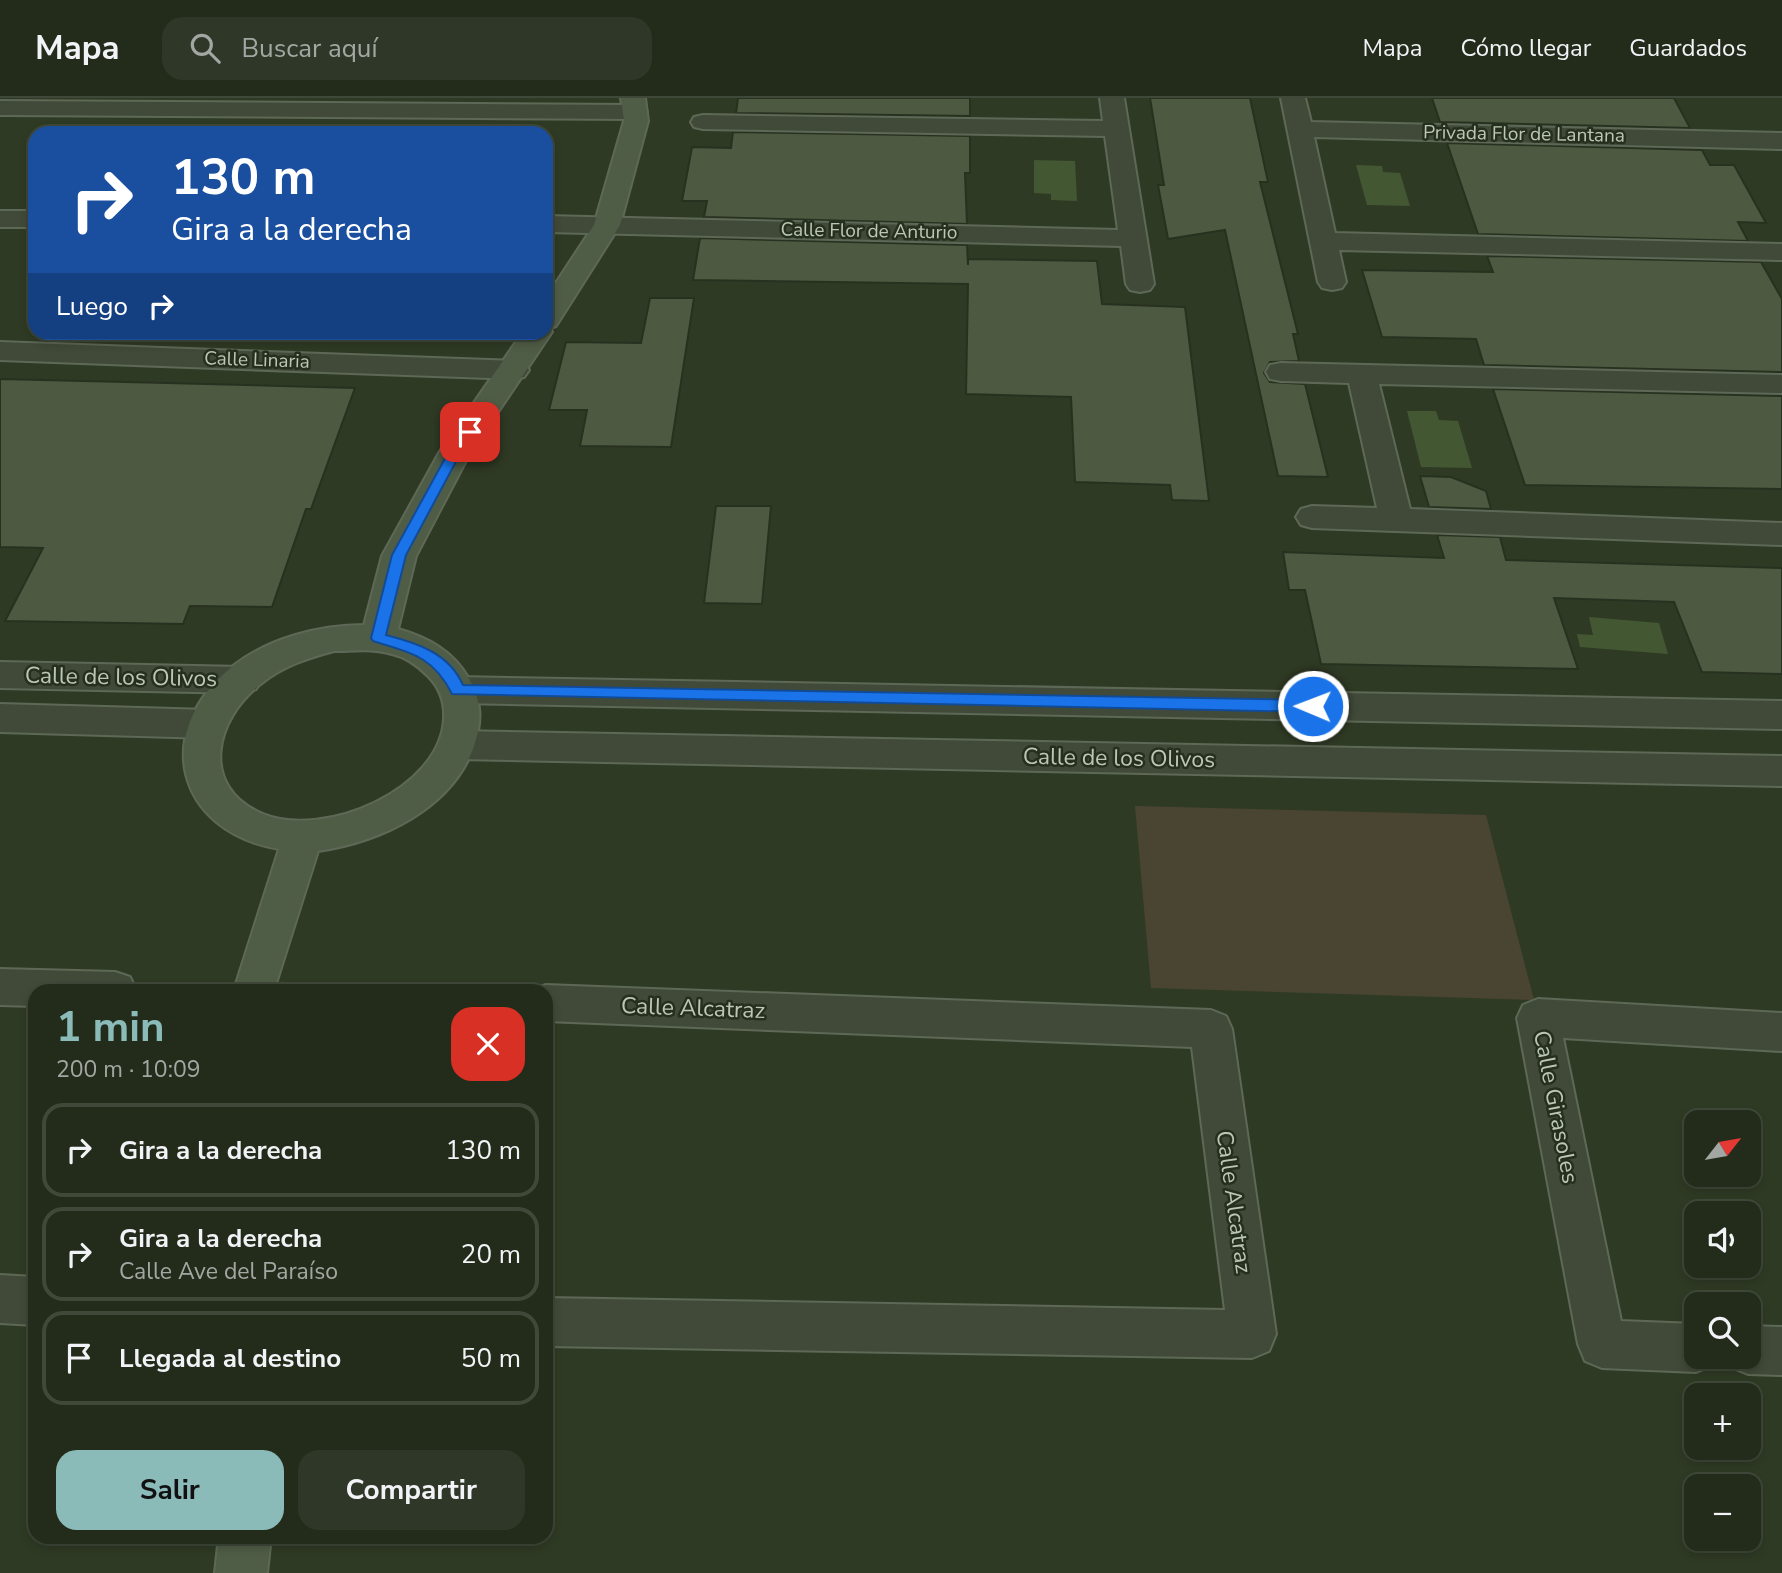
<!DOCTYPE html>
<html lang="es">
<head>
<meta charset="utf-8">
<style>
	:root { --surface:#232c1b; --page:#2f3828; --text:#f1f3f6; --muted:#a3a7a3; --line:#40483a; --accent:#8bbbb9 }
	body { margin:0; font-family:"Nunito Sans",sans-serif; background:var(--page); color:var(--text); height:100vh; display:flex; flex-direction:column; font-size:26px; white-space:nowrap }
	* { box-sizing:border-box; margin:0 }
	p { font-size:23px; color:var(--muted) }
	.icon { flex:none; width:38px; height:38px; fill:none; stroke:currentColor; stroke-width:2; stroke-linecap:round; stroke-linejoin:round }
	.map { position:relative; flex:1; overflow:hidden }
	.panel { position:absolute; left:28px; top:886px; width:525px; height:560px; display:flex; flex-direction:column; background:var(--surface); border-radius:21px; box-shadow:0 4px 10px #0003,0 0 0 2px var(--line) }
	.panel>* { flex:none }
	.guide { position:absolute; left:28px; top:28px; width:525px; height:214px; border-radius:21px; box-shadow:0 4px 10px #0003,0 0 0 2px var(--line); background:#1a4fa0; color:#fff; overflow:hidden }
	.needle { width:46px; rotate:59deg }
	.buttons { position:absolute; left:1684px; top:1012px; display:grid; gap:14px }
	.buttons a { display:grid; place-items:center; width:77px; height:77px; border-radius:14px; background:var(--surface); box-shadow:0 4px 10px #0003,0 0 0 2px var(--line); font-size:35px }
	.pin { position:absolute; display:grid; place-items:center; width:60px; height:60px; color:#fff; margin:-30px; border-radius:14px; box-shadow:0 4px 10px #0006 }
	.me { position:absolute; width:77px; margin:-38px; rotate:271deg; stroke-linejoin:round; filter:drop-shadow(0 0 5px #0008) }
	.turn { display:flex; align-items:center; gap:24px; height:147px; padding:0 28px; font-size:32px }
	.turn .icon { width:91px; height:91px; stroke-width:2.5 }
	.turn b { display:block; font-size:49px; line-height:60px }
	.then { display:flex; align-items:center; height:66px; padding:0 28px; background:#0003; gap:14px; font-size:26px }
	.round { display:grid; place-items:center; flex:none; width:74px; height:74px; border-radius:21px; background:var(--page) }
	.head { display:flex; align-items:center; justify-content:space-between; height:119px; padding:0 28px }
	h1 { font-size:42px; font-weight:700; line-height:52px; color:var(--accent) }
	.cta { display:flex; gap:14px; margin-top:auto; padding:14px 28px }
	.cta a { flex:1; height:80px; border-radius:21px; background:var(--accent); color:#111; font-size:28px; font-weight:700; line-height:80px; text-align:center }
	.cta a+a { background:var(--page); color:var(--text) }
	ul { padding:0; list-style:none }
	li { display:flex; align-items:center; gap:21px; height:94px; margin:0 14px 10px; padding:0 14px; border:4px solid var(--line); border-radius:21px }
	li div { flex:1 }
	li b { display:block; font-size:26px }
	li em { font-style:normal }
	header { display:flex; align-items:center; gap:42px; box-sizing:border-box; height:98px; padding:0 35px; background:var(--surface); border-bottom:2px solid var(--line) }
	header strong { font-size:33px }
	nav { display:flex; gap:38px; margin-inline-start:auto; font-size:24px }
	.search { width:490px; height:63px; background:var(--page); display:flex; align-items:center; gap:18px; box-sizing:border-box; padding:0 24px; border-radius:21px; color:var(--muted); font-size:26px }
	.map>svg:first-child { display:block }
	.green { fill:#4a4533 }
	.water { fill:#435733 }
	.building { fill:#4d5941; stroke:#28311f; stroke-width:2 }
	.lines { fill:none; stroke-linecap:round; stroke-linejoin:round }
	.street-casing { stroke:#5e6856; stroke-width:4 }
	.secondary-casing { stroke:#5e6856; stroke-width:4 }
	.street { fill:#414a38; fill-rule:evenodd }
	.secondary { fill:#505d46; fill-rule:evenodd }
	.route { fill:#1a73e8; stroke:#114b97; stroke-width:2 }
	.labels { text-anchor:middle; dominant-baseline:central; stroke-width:5; stroke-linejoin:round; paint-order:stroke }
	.far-street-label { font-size:19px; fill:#bbc6b3; stroke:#262f1d }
	.street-label { font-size:23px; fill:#bbc6b3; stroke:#262f1d }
</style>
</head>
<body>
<header>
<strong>Mapa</strong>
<div class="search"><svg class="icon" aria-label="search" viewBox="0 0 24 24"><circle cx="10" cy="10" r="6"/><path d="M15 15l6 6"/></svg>Buscar aquí</div>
<nav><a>Mapa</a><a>Cómo llegar</a><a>Guardados</a></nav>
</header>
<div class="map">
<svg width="1782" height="1475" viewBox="0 0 1782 1475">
	<rect width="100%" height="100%" fill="#2f3a24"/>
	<!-- green -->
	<polygon class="green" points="1135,708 1486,717 1534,902 1151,890"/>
	<!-- water -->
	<g class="water">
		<polygon points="1034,62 1075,63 1077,103 1051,102 1051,96 1034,95"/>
		<polygon points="1356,67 1382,68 1383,74 1400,75 1410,108 1367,107"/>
		<polygon points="1407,313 1436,313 1439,322 1458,323 1472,370 1421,369"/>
		<polygon points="1589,519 1659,525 1668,556 1580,549 1577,536 1593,537"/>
	</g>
	<!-- building -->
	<g class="building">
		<polygon points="738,0 970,0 970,18 736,15"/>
		<polygon points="1150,0 1250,0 1268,84 1260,84 1298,236 1293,236 1299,263 1270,264 1264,275 1270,284 1305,286 1328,379 1278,378 1225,132 1168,141 1158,87 1164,87"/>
		<polygon points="1432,0 1674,0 1690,30 1440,24"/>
		<polygon points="733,34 970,38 970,75 965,75 967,126 704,119 707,103 682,103 692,49 731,50"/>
		<polygon points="1447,45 1702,52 1710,67 1734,67 1766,125 1738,124 1748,143 1478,136"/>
		<polygon points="700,140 967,147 968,167 968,161 1097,163 1102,206 1185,209 1209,403 1172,402 1170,387 1075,384 1071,299 966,296 968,186 693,182"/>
		<polygon points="1487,158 1761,164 1782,201 1782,274 1484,267 1476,241 1382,239 1362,172 1493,174"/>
		<polygon points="650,200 694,200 671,349 580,348 587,312 549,312 566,244 641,245"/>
		<polygon points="0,281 167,285 355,290 311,411 306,411 272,509 190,508 183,526 5,523 43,450 0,449"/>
		<polygon points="1493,291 1782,298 1782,391 1525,387"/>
		<polygon points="1420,378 1451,379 1486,393 1491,411 1429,409"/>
		<polygon points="716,408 771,408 762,506 704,505"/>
		<polygon points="1437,437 1500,439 1506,462 1782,470 1782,576 1702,574 1674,504 1554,500 1578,571 1321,566 1305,492 1289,492 1283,454 1444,460"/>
	</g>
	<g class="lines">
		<!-- street casing -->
		<g class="street-casing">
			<g id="street">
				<polygon points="1100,0 1124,0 1154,186 1150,192 1140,194 1130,192 1126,186 1121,148 546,134 546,118 1118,132 1105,38 703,31 694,29 691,24 694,19 703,17 1103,23"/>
				<polygon points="1281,0 1305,0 1311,24 1782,35 1782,51 1314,39 1335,135 1782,146 1782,162 1339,152 1346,184 1342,190 1332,192 1322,190 1318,184"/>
				<polygon points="0,3 635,7 644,9 647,14 644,19 635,21 0,17"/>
				<rect x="0" y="113" width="35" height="16"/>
				<polygon points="0,244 514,263 524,265 529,272 524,279 514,281 0,262"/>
				<polygon points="1281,265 1782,277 1782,295 1379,286 1410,411 1782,425 1782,447 1312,430 1301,427 1296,419 1301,411 1312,408 1377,410 1349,285 1281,283 1270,281 1266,274 1270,267"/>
				<polygon points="0,564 243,569 256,573 261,582 256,591 243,595 0,590"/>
				<polygon points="457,579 1782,603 1782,631 457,605 444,601 439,592 444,583"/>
				<polygon points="0,606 209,612 222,616 227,626 222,636 209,640 0,634"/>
				<polygon points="456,633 1782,658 1782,688 456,661 443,657 438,647 443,637"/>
				<polygon points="0,871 115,874 130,879 136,892 35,892 35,908 0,907"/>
				<polygon points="546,887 1211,912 1226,918 1232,931 1276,1236 1269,1253 1252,1260 546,1248 546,1200 1225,1212 1192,949 546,923 546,892 531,892"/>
				<polygon points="1538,901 1782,915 1782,953 1563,940 1621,1223 1696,1226 1696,1258 1717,1258 1713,1267 1696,1274 1602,1270 1585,1263 1578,1246 1517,920 1523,907"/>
				<polygon points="0,1177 35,1179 35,1227 0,1225"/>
				<polygon points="1748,1228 1782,1229 1782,1277 1748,1276 1731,1269 1726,1258 1748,1258"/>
			</g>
		</g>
		<!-- secondary casing -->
		<g class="secondary-casing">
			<g id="secondary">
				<path d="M621,0H645L648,23L620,127L556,228L550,230L552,234L469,357L416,458L398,531C429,540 453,553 469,581C482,603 482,624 474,648C452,711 380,744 318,753L274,892H234L279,751C175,733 151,633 233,568C269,540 320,527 364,527L382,458L439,355L523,234H546V200L594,127L624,23ZM334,553C353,553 373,550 392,556C406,559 418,568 428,578C440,590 445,603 444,621C440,692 324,741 263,716C198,689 215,620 262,585C283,568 308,560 334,553Z"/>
				<polygon points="219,1438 271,1438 267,1475 215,1475"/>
			</g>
		</g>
		<!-- street -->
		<use href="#street" class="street"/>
		<!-- secondary -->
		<use href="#secondary" class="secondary"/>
	</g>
	<!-- route -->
	<path class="route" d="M470,330L476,334L460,356L406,457L386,537C417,545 449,555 463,587L1313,602L1320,608L1313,614L452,596C433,558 411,555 373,543L371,540L392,457L448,355L465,331Z"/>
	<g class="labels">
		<!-- far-street labels -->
		<g class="far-street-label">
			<text transform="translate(1524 36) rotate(1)">Privada Flor de Lantana</text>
			<text transform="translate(869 133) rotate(1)">Calle Flor de Anturio</text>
			<text transform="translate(257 262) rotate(2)">Calle Linaria</text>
		</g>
		<!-- street labels -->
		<g class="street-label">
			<text transform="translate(121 579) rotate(1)">Calle de los Olivos</text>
			<text transform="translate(1119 660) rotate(1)">Calle de los Olivos</text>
			<text transform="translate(693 910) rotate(2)">Calle Alcatraz</text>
			<text transform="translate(1556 1009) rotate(79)">Calle Girasoles</text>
			<text transform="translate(1234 1104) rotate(82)">Calle Alcatraz</text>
		</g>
	</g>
</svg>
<div class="buttons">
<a><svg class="needle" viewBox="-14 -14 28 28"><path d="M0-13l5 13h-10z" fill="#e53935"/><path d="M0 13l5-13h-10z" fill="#a3a7a3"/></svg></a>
<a><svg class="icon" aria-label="sound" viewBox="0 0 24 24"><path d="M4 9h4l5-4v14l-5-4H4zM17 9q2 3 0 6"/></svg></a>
<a><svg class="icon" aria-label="search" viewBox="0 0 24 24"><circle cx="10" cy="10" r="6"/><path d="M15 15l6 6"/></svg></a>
<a>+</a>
<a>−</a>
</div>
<div class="pin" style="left:470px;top:334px;background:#d93025"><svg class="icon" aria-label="arrive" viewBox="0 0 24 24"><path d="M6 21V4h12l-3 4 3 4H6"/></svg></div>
<svg class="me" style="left:1313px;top:608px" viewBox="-20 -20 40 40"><circle r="17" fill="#1a73e8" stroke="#fff" stroke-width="3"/><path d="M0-11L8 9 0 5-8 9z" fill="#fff"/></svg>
<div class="guide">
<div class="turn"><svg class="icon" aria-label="right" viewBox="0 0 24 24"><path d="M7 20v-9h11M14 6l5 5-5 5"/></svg><div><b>130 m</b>Gira a la derecha</div></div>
<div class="then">Luego<svg class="icon" aria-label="right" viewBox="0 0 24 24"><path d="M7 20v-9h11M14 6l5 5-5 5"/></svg></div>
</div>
<section class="panel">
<div class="head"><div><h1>1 min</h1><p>200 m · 10:09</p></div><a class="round" style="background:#d93025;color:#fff"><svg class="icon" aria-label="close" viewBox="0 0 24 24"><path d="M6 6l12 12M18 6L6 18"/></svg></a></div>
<ul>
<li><svg class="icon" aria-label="right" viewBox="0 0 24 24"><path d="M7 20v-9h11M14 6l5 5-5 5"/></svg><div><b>Gira a la derecha</b></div><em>130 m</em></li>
<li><svg class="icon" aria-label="right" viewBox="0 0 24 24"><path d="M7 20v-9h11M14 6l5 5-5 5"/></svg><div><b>Gira a la derecha</b><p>Calle Ave del Paraíso</p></div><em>20 m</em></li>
<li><svg class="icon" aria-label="arrive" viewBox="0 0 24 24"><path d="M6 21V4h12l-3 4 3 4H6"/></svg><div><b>Llegada al destino</b></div><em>50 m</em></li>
</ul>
<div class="cta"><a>Salir</a><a>Compartir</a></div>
</section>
</div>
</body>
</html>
